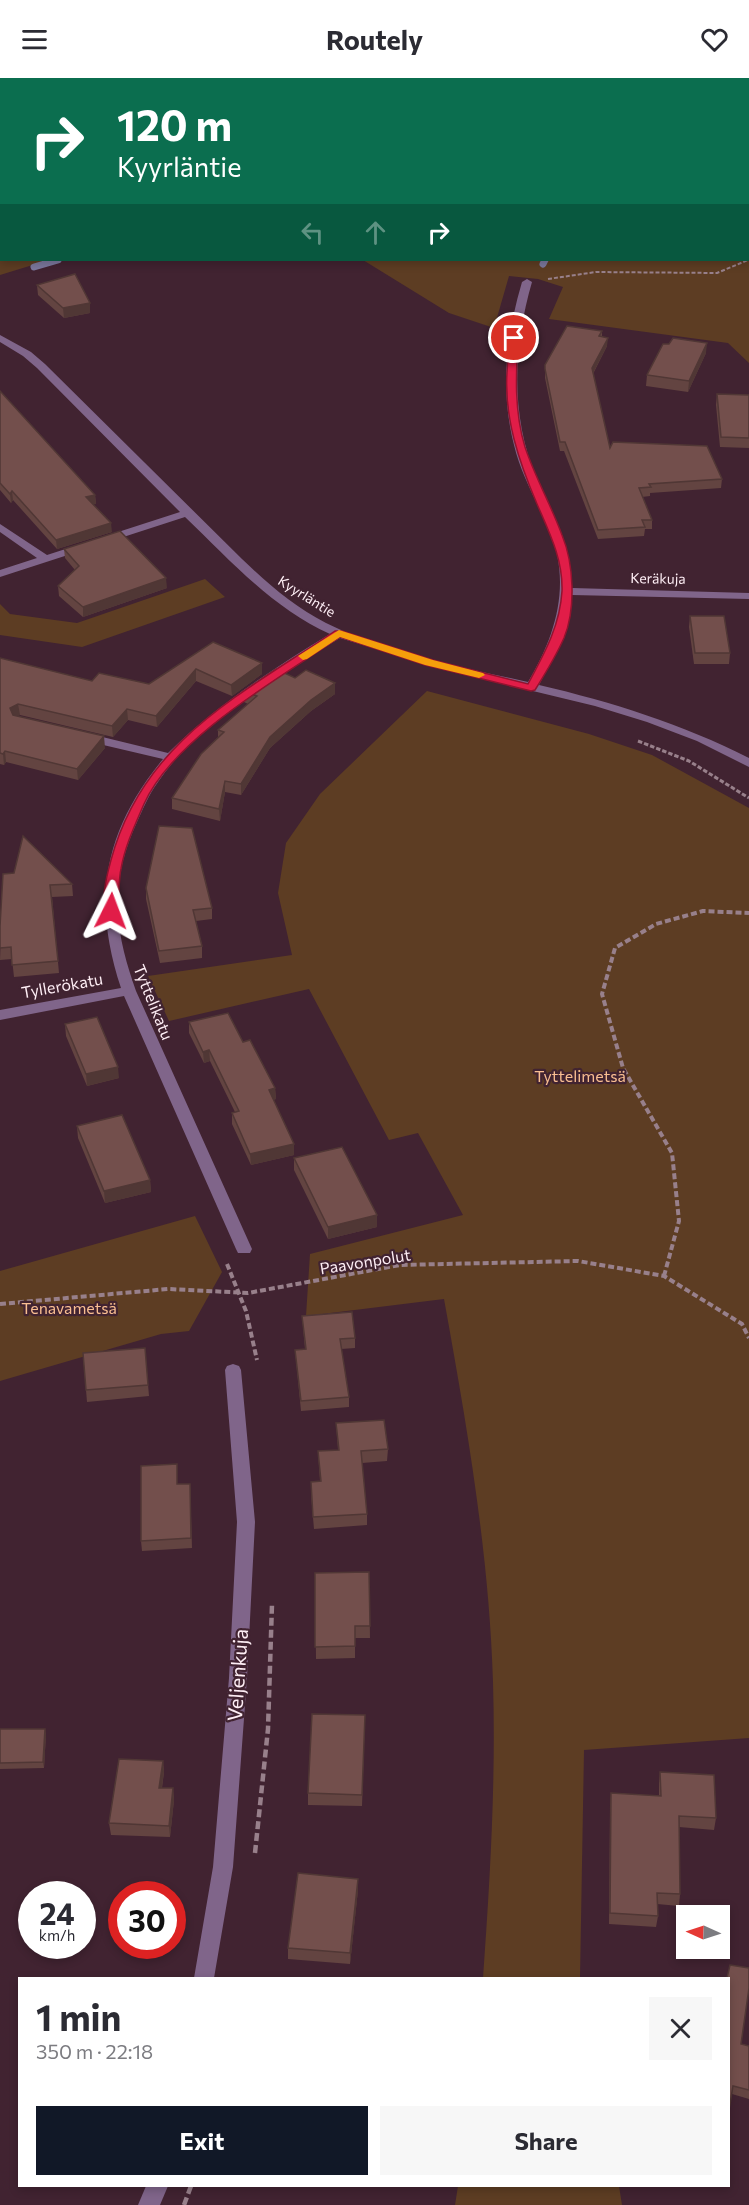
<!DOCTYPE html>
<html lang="en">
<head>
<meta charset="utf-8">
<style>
	:root { --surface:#fff; --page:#f7f7f7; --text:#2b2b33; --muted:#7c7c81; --accent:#111827 }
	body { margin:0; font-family:Commissioner,sans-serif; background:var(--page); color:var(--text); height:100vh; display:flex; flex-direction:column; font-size:22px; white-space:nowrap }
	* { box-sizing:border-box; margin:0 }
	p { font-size:20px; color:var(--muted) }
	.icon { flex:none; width:33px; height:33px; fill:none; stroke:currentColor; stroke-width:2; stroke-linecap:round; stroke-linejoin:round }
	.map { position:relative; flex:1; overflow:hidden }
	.sheet { position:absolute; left:18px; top:1899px; width:712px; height:210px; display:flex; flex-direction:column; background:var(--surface); border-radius:0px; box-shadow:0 3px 9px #0003 }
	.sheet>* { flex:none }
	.banner { position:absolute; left:0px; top:0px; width:750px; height:183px; box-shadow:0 3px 9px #0003; background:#0b6e4f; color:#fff; overflow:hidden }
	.needle { width:39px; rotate:273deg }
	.tools { position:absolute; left:676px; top:1827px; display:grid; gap:12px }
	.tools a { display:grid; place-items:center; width:54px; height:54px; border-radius:0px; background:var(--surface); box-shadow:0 3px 9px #0003; font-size:30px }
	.speed { position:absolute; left:18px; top:1803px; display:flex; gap:12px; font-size:30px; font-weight:700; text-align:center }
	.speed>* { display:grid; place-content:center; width:78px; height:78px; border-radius:50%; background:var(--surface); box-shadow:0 3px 9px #0003; line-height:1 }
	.speed small { font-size:15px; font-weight:400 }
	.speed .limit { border:9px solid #d22; background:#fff; color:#111 }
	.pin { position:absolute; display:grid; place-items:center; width:51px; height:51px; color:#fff; margin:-26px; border:3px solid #fff; border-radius:50%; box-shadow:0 2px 6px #0007 }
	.me { position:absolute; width:66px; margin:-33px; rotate:3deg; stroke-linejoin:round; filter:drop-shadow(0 0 4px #0008) }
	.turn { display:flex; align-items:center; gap:21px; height:126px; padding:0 18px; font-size:27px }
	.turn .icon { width:78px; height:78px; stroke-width:2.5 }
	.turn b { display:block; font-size:42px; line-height:51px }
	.lanes { display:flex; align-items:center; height:57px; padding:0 18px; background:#0003; justify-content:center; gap:30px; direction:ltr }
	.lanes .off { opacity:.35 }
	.round { display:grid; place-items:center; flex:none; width:63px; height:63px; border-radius:0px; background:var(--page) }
	.summary { display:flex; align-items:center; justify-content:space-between; height:102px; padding:0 18px }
	h1 { font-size:36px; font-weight:700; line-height:45px }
	.cta { display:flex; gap:12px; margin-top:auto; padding:12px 18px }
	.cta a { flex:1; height:69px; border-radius:0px; background:var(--accent); color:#fff; font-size:24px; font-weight:700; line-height:69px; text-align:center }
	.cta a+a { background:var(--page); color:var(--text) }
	header { display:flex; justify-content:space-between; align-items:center; height:78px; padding:0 18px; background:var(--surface); font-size:27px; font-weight:700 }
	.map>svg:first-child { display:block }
	.green { fill:#5d3d23 }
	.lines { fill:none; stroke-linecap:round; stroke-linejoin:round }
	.stream { stroke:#7c789d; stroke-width:7 }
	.path-far3 { stroke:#98808b; stroke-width:2; stroke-dasharray:4 2; stroke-linecap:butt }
	.path-far2 { stroke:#98808b; stroke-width:3; stroke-dasharray:4.5 2; stroke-linecap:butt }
	.path-far1 { stroke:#98808b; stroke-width:4; stroke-dasharray:6 3; stroke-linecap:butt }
	.path { stroke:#98808b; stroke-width:4.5; stroke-dasharray:8 4; stroke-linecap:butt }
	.minor { fill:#80658a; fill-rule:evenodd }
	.wall { fill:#634441 }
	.shaded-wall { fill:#503735 }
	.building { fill:#734f4c; stroke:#503735; stroke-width:1.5 }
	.route { fill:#e11d48; stroke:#92132f; stroke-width:1.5 }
	.slow { fill:#f59e0b }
	.labels { text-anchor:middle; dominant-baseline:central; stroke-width:4.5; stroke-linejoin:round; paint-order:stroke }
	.far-street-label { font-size:14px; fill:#feeef5; stroke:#412331 }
	.street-label { font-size:16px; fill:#feeef5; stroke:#412331 }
	.park-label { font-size:16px; fill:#f9be91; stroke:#412331 }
	.near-street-label { font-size:20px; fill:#feeef5; stroke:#412331 }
</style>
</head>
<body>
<header><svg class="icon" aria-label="menu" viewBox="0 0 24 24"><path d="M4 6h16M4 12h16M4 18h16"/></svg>Routely<svg class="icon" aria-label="heart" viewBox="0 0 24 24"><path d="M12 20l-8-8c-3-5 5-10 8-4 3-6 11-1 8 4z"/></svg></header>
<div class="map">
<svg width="749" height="2127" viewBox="0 0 749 2127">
	<rect width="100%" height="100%" fill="#412331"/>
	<!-- green -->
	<g class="green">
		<polygon points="0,0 14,1 2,2 2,182 49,182 0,197"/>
		<polygon points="327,0 749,0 749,285 728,265 549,241 563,209 538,201 509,198 494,250 449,235 363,182 748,182 748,2 325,1"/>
		<polygon points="205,501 225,519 82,569 0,557 0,526 10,536 77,545"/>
		<path d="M427,613L589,656L652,677L749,730V1660L584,1672L580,1900H483C490,1802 496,1703 493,1604C489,1475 467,1348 444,1221L306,1238L310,1176L463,1137L418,1055L389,1062L309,911L169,943L148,898L292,877L278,815L286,765L320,716Z"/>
		<polygon points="195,1138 222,1194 189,1253 161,1256 0,1303 0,1193"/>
		<polygon points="458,2108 619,2108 622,2127 455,2127"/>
	</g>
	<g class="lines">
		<!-- stream -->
		<g class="stream">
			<polyline points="543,186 545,182"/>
			<polyline points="34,189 58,182"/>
		</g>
		<!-- path-far3 -->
		<g class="path-far3">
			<polyline points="748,103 749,95"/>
			<polyline points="548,201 596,194 717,195 748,182"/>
		</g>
		<!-- path-far2 -->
		<polyline class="path-far2" points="638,663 689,683 749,720"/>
		<!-- path-far1 -->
		<g class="path-far1">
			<polyline points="227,1186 246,1233 257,1282"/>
			<polyline points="664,1198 679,1143 672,1075 623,990 602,916 615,870 656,846 703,833 749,835"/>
			<polyline points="0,1226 168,1211 248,1215 400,1187 578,1183 664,1198 742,1246 749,1260"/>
		</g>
		<!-- path -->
		<g class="path">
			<polyline points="255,1775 268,1651 272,1526"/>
			<polyline points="184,2127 191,2108"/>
		</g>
		<!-- minor -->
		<g class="minor">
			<path d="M527,201L532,204C513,270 510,337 537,402C552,438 572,469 572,510L749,515V521L572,517L564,556L539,607C612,624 682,646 749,680V689L697,663L647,644L595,628L438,590L340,560C276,600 201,641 158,704C149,716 143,731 137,744C124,772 116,802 118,833C119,861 127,887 136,913L252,1171L250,1175H238L236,1171L124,918L0,942V932L121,910C92,822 103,754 163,681L82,662L80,659L82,656L86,655L168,675C216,627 273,591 330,556C272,530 230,482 185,439L0,499V492L37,480L0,454V446L47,477L180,434L37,290L23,278L0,264V257L31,274L45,286L242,481C267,505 294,529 326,545C388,576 461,589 528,604C556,558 572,504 549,452C537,423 521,397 514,367C500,312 506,258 522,204Z"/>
			<polygon points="233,1286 239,1288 241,1292 255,1444 247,1600 233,1789 214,1900 194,1900 213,1789 229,1600 237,1444 225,1292 227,1288"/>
			<polygon points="146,2108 168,2108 160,2127 138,2127"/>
		</g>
	</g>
	<!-- wall -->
	<g class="wall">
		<polygon points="37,207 90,235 64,240 38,217"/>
		<polygon points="602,253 602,259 607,268 593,296 610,370 722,401 721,410 650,415 650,418 642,419 652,442 652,451 645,451 644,458 598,461 564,373 560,373 545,300 545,287"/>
		<polygon points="706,275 688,314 646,308 647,297"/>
		<polygon points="0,313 95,417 96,426 93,426 112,454 57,471 13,422 11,425 0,412"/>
		<polygon points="717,316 749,317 749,370 720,369 716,327"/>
		<polygon points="64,471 167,510 83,539 59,518 58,508 75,492 65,480"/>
		<polygon points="690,538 730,575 729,586 694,586 689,549"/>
		<polygon points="213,564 262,585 262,596 232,618 196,603 157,649 128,642 113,659 20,637 17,638 105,670 78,702 6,684 4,687 0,686 0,580 92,603 149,606"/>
		<polygon points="295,600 335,616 311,633 270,670 241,717 225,714 220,743 172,731 172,720 218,660 218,652 248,626 244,624 244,613"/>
		<polygon points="3,796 72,806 73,818 52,819 59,895 14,899 12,881 0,882"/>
		<polygon points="146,810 212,830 212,841 196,843 202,868 202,880 160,885 146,821"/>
		<polygon points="189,944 243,964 275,1010 276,1021 273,1022 294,1077 251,1087 232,1046 232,1035 235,1034 210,983 204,985 189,955"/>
		<polygon points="65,946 119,1000 87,1008 66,958"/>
		<polygon points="77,1048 150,1102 151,1114 105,1125 78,1060"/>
		<polygon points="294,1080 377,1137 377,1149 328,1161 294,1092"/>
		<polygon points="302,1238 355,1260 355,1270 341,1271 349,1319 349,1329 301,1333 295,1272 305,1271"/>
		<polygon points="145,1270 149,1318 87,1324 86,1312"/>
		<polygon points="336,1345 388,1371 387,1383 362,1385 367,1436 367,1447 314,1451 311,1416 320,1403 318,1373 338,1372"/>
		<polygon points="177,1396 177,1406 190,1406 192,1470 142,1473 141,1463"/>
		<polygon points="369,1494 370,1560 355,1560 355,1580 316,1581 315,1495"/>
		<polygon points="365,1637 362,1728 308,1727 308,1715"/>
		<polygon points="0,1651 45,1651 46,1657 44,1690 0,1691"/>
		<polygon points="163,1683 164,1694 162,1710 173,1710 174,1722 170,1759 111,1757 109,1745"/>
		<polygon points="660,1694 716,1740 714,1752 679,1749 680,1816 679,1828 657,1826 658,1838 656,1849 609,1846 610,1727 611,1715 659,1718 659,1705"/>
		<polygon points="358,1812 350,1886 288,1881 288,1870"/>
		<polygon points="729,1900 741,1966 749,1968 749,2021 732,2016"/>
	</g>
	<!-- shaded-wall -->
	<g class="shaded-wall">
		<polygon points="90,225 90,235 64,240 63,230"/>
		<polygon points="608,260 607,268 591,299 592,290"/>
		<polygon points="707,265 706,275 688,314 689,303"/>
		<polygon points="12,413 13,422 11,425 10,416"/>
		<polygon points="95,417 96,426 87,428 86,419"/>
		<polygon points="111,445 112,454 57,471 56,462"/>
		<polygon points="166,500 167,510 83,539 83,529"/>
		<polygon points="262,585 262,596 232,618 231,607"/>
		<polygon points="196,591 196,603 157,649 156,638"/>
		<polygon points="335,605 335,616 311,633 270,670 241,717 241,706 270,659 311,622"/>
		<polygon points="18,626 20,637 12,641 10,630"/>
		<polygon points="127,631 128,642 113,659 112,648"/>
		<polygon points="104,658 105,670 78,702 77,691"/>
		<polygon points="5,673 6,684 4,687 3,676"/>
		<polygon points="225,703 225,714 220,743 219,731"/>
		<polygon points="209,972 210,983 204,985 203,974"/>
		<polygon points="118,989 119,1000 87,1008 86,996"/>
		<polygon points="275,1010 276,1021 269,1023 269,1012"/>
		<polygon points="294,1066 294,1077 251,1087 250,1076"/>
		<polygon points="150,1102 151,1114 105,1125 104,1113"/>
		<polygon points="377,1137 377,1149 328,1161 328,1149"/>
		<polygon points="45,1651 46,1657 44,1690 43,1684"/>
		<polygon points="163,1683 164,1694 160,1721 159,1710"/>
		<polygon points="173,1710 174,1722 170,1759 169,1748"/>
		<polygon points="358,1801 358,1812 350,1886 350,1875"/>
	</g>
	<!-- building -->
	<g class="building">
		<polygon points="21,0 115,0 115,2 20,2"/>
		<polygon points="75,196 90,225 63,230 37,207"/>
		<polygon points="567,248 602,253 599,258 608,260 592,290 610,370 613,364 707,368 722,401 649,406 651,409 639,410 652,442 642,442 645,449 598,452 565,364 560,364 545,291 545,287"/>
		<polygon points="673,260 707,265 689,303 647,297 663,266 669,266"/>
		<polygon points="0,313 95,417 86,419 111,445 56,462 12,413 10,416 0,405"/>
		<polygon points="717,316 749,317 749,360 721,359"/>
		<polygon points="120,453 166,500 83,529 58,508 79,488 64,471"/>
		<polygon points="690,538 724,538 730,575 695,575"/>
		<polygon points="213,564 262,585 231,607 196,591 156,638 127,631 112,648 18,626 10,630 13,637 104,658 77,691 5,673 3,676 0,675 0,580 92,603 99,595 149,606"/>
		<polygon points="276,591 295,600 306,592 335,605 311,622 270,659 241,706 225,703 219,731 172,720 201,676 224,654 218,652 257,618 244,613"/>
		<polygon points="159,748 192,750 212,830 193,832 202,868 159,873 146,810"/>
		<polygon points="23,758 72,806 50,807 58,883 12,887 11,869 0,870 0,848 3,796 14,795"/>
		<polygon points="228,935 243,964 250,962 275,1010 269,1012 294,1066 250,1076 232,1035 239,1033 209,972 203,974 189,944"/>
		<polygon points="97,939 118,989 86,996 65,946"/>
		<polygon points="122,1037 150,1102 104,1113 77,1048"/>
		<polygon points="342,1069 377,1137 328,1149 294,1080"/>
		<polygon points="352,1234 355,1260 340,1261 349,1319 301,1323 295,1272 306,1271 302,1238"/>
		<polygon points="145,1270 148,1307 86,1312 83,1275"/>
		<polygon points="384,1342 388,1371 361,1373 367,1436 313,1439 311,1404 321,1403 318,1373 339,1372 336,1345"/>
		<polygon points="177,1386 177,1406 190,1406 191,1460 141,1463 141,1388"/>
		<polygon points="369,1494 370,1548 355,1548 355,1568 315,1569 315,1495"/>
		<polygon points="312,1636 365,1637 362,1717 308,1715"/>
		<polygon points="0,1651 45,1651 43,1684 0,1685"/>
		<polygon points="119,1681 163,1683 159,1710 173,1710 169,1748 109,1745"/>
		<polygon points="660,1694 714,1697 716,1740 679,1738 680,1816 657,1815 658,1838 610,1835 611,1715 661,1718"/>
		<polygon points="298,1795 358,1801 350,1875 288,1870"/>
		<polygon points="730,1887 749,1890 749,1910 741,1966 749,1968 749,2012 733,2008 729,2032 729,1900 727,1900"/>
	</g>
	<!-- route -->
	<path class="route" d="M511,258L518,260C516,296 514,333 525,369C535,399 551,427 562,457C574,486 576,531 564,560C556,578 545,596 535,612L531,613L425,587L340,559C280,600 174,659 144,726C135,747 125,768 121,791C118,803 120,827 116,836H107C100,821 107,797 111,782C143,663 240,617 335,553H342L433,582L528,606C544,576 560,548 562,513C563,481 549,454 537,426C519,384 504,340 507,294C508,283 507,269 511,258Z"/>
	<!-- slow -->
	<polygon class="slow" points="339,552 433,582 483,595 485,597 479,600 425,587 340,559 307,581 303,582 298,578"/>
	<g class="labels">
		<!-- far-street labels -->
		<g class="far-street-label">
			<text transform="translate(658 500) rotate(1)">Keräkuja</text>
			<text transform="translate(307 518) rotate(32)">Kyyrläntie</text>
		</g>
		<!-- street labels -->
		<g class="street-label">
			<text transform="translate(62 907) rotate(-10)">Tyllerökatu</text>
			<text transform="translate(154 924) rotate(68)">Tyttelikatu</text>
			<text transform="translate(365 1183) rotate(-9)">Paavonpolut</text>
		</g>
		<!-- park labels -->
		<g class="park-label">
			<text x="580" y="997">Tyttelimetsä</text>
			<text x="69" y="1229">Tenavametsä</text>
		</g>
		<!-- near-street labels -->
		<g class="near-street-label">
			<text transform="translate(237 1597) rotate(-86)">Veljenkuja</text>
		</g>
	</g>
</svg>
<div class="tools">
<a><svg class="needle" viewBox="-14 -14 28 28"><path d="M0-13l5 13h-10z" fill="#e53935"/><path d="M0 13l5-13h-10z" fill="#7c7c81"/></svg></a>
</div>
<div class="speed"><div>24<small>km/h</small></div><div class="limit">30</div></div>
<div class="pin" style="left:514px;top:260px;background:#d93025"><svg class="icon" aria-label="arrive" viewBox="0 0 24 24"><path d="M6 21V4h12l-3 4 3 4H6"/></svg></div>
<svg class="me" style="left:111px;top:833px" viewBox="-20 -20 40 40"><path d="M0-17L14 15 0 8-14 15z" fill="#e11d48" stroke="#fff" stroke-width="4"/></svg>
<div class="banner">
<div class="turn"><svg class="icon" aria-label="right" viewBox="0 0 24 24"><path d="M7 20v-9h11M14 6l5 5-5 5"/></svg><div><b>120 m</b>Kyyrläntie</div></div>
<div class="lanes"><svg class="icon off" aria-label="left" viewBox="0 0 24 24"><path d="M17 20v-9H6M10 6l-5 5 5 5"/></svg><svg class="icon off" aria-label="ahead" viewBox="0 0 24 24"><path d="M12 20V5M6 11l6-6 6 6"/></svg><svg class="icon" aria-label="right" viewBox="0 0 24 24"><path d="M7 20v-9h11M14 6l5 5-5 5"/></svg></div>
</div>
<section class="sheet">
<div class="summary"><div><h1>1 min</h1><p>350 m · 22:18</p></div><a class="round"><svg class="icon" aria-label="close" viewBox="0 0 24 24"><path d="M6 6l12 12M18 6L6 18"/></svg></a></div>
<div class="cta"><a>Exit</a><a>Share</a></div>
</section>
</div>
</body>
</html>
